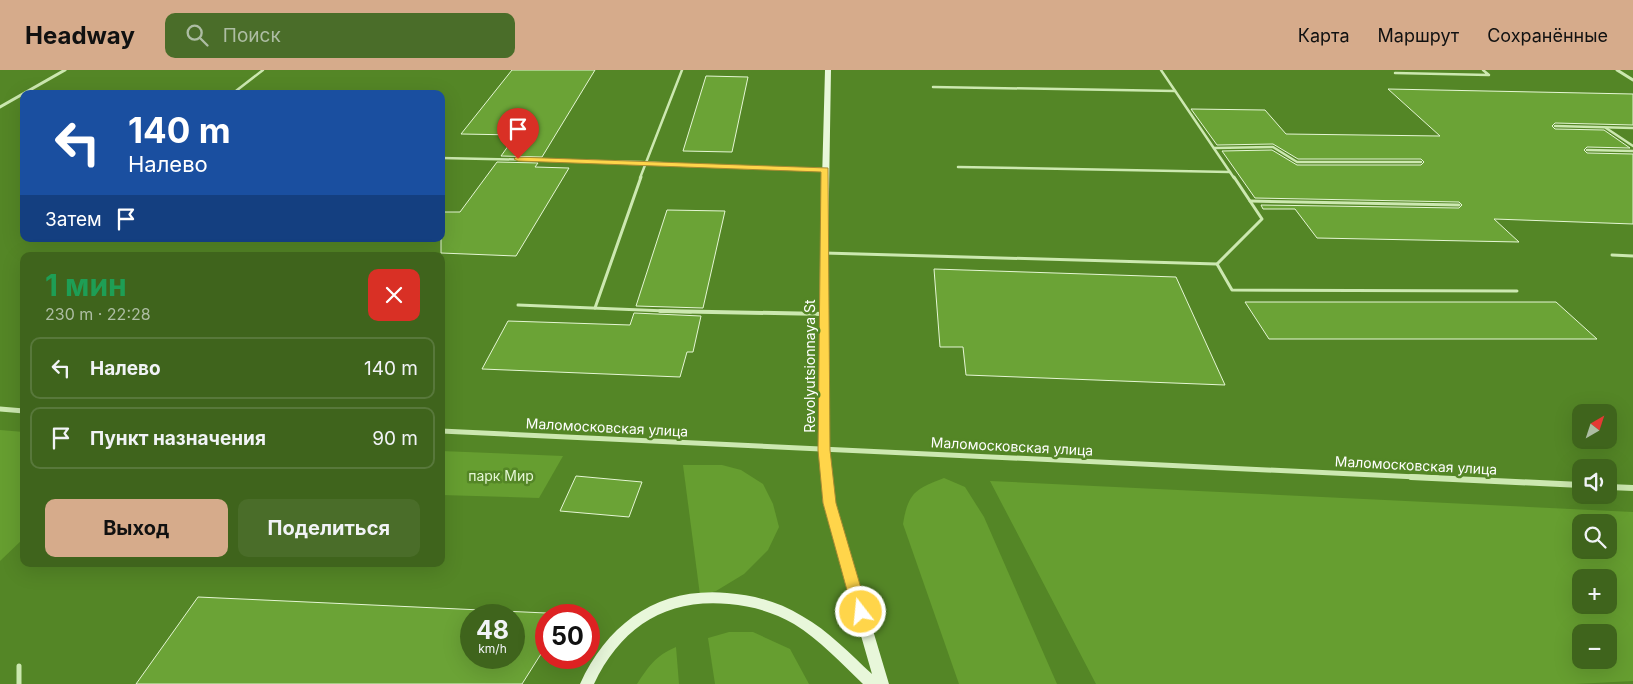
<!DOCTYPE html>
<html lang="ru">
<head>
<meta charset="utf-8">
<style>
	:root { --surface:#3f641c; --page:#4a6d29; --text:#f1f3f6; --muted:#adbda3; --line:#58783b; --accent:#d6ab8b }
	body { margin:0; font-family:Inter,sans-serif; background:var(--page); color:var(--text); height:100vh; display:flex; flex-direction:column; font-size:19px; white-space:nowrap }
	* { box-sizing:border-box; margin:0 }
	p { font-size:16px; color:var(--muted) }
	.icon { flex:none; width:28px; height:28px; fill:none; stroke:currentColor; stroke-width:2; stroke-linecap:round; stroke-linejoin:round }
	.map { position:relative; flex:1; overflow:hidden }
	.details { position:absolute; left:20px; top:182px; width:425px; height:315px; display:flex; flex-direction:column; background:var(--surface); border-radius:10px; box-shadow:0 5px 20px #0002 }
	.details>* { flex:none }
	.hud { position:absolute; left:20px; top:20px; width:425px; height:152px; border-radius:10px; box-shadow:0 5px 20px #0002; background:#1a4fa0; color:#fff; overflow:hidden }
	.needle { width:32px; rotate:39deg }
	.tools { position:absolute; left:1572px; top:334px; display:grid; gap:10px }
	.tools a { display:grid; place-items:center; width:45px; height:45px; border-radius:10px; background:var(--surface); box-shadow:0 5px 20px #0002; font-size:25px }
	.speed { position:absolute; left:460px; top:534px; display:flex; gap:10px; font-size:25px; font-weight:700; text-align:center }
	.speed>* { display:grid; place-content:center; width:65px; height:65px; border-radius:50%; background:var(--surface); box-shadow:0 5px 20px #0002; line-height:1 }
	.speed small { font-size:12px; font-weight:400 }
	.speed .limit { border:8px solid #d22; background:#fff; color:#111 }
	.pin { position:absolute; display:grid; place-items:center; width:42px; height:42px; color:#fff; margin:-51px -21px; border-radius:50% 50% 50% 0; rotate:-45deg; box-shadow:0 0 5px #0007 }
	.pin .icon { rotate:45deg }
	.me { position:absolute; width:55px; margin:-28px; rotate:344deg; stroke-linejoin:round; filter:drop-shadow(0 0 4px #0008) }
	.turn { display:flex; align-items:center; gap:18px; height:105px; padding:0 25px; font-size:22px }
	.turn .icon { width:65px; height:65px; stroke-width:2.5 }
	.turn b { display:block; font-size:35px; line-height:42px }
	.then { display:flex; align-items:center; height:48px; padding:0 25px; background:#0003; gap:10px; font-size:19px }
	.round { display:grid; place-items:center; flex:none; width:52px; height:52px; border-radius:10px; background:var(--page) }
	.headline { display:flex; align-items:center; justify-content:space-between; height:85px; padding:0 25px }
	h1 { font-size:30px; font-weight:700; line-height:38px; color:#1e9e55 }
	.primary-button { display:flex; gap:10px; margin-top:auto; padding:10px 25px }
	.primary-button a { flex:1; height:58px; border-radius:10px; background:var(--accent); color:#111; font-size:20px; font-weight:700; line-height:58px; text-align:center }
	.primary-button a+a { background:var(--page); color:var(--text) }
	ul { padding:0; list-style:none }
	li { display:flex; align-items:center; gap:15px; height:62px; margin:0 10px 8px; padding:0 15px; border:2px solid var(--line); border-radius:10px }
	li div { flex:1 }
	li b { display:block; font-size:19px }
	li em { font-style:normal }
	header { display:flex; align-items:center; gap:30px; box-sizing:border-box; height:70px; padding:0 25px; background:var(--accent); color:#111 }
	header strong { font-size:24px }
	nav { display:flex; gap:28px; margin-inline-start:auto; font-size:18px }
	.search { width:350px; height:45px; background:var(--page); display:flex; align-items:center; gap:12px; box-sizing:border-box; padding:0 18px; border-radius:10px; color:var(--muted); font-size:19px }
	.map>svg:first-child { display:block }
	.green { fill:#669e30; fill-rule:evenodd }
	.building { fill:#6ba336; stroke:#e5f6d4; fill-rule:evenodd }
	.lines { fill:none; stroke-linecap:round; stroke-linejoin:round }
	.service-far3 { stroke:#cce8b0; stroke-width:2.5 }
	.service-far2 { stroke:#cce8b0; stroke-width:3 }
	.service-far1 { stroke:#cce8b0; stroke-width:4 }
	.service { stroke:#cce8b0; stroke-width:5 }
	.minor-far2 { stroke:#cce8b0; stroke-width:3 }
	.minor-far1 { stroke:#cce8b0; stroke-width:5 }
	.minor { stroke:#cce8b0; stroke-width:6 }
	.secondary { fill:#e8f7da; fill-rule:evenodd }
	.route { fill:#ffd54a; stroke:#a68a30 }
	.labels { text-anchor:middle; dominant-baseline:central; stroke-width:5; stroke-linejoin:round; paint-order:stroke }
	.street-label { font-size:14px; fill:#fff; stroke:#548626 }
	.park-label { font-size:14px; fill:#e5f6d4; stroke:#548626 }
</style>
</head>
<body>
<header>
<strong>Headway</strong>
<div class="search"><svg class="icon" aria-label="search" viewBox="0 0 24 24"><circle cx="10" cy="10" r="6"/><path d="M15 15l6 6"/></svg>Поиск</div>
<nav><a>Карта</a><a>Маршрут</a><a>Сохранённые</a></nav>
</header>
<div class="map">
<svg width="1633" height="614" viewBox="0 0 1633 614">
	<rect width="100%" height="100%" fill="#548626"/>
	<!-- green -->
	<g class="green">
		<polygon points="0,360 24,362 24,468 0,491"/>
		<polygon points="441,381 563,386 539,428 441,425"/>
		<polygon points="683,395 722,395 741,400 763,414 773,434 779,457 768,480 744,504 716,521 700,525"/>
		<path d="M944,408L965,417L984,447L1057,614H959L903,454C908,423 915,419 944,408Z"/>
		<path d="M990,411L1633,442V611L1575,614H1096ZM1609,452V480H1581V452ZM1581,508H1609V535H1581ZM1581,562H1609V590H1581Z"/>
		<polygon points="729,562 753,562 790,579 809,614 715,614 708,568"/>
		<path d="M676,577L679,614H637C649,596 655,586 676,577Z"/>
	</g>
	<!-- building -->
	<g class="building">
		<polygon points="512,0 595,0 542,87 501,86 516,65 461,64"/>
		<polygon points="706,6 748,7 732,82 683,81"/>
		<polygon points="1388,19 1633,24 1633,55 1555,53 1552,56 1555,59 1604,60 1630,78 1587,77 1584,80 1587,83 1633,84 1633,154 1494,149 1519,172 1317,168 1295,139 1263,139 1261,135 1459,138 1462,135 1459,132 1255,128 1222,81 1272,80 1297,95 1421,95 1424,92 1421,89 1298,89 1273,74 1217,75 1191,39 1265,40 1286,64 1440,66"/>
		<polygon points="497,92 538,93 535,97 569,98 516,186 441,183 441,142 460,142"/>
		<polygon points="667,140 725,141 703,238 636,236"/>
		<polygon points="934,199 1176,207 1225,315 966,305 963,277 940,277"/>
		<polygon points="1245,232 1556,232 1597,269 1269,269"/>
		<polygon points="634,243 701,246 693,282 687,282 680,307 482,299 508,251 630,255"/>
		<polygon points="576,406 642,412 629,447 560,441"/>
		<path d="M198,527L546,543V576L522,614H136ZM471,545H514V588H471Z"/>
	</g>
	<g class="lines">
		<!-- service-far3 -->
		<g class="service-far3">
			<polyline points="1161,0 1234,108"/>
			<polyline points="1395,3 1489,5 1483,0"/>
			<polyline points="933,17 1175,21"/>
			<polyline points="232,24 263,0"/>
			<polyline points="1555,56 1633,58"/>
			<polyline points="1606,58 1633,76"/>
			<polyline points="1214,78 1273,77 1297,92 1421,92"/>
			<polyline points="1587,80 1633,81"/>
			<polyline points="441,88 641,92 747,98 825,99"/>
			<polyline points="958,97 1230,102"/>
			<polyline points="640,108 682,0"/>
		</g>
		<!-- service-far2 -->
		<g class="service-far2">
			<polyline points="1250,131 1459,135"/>
			<polyline points="824,183 1217,194 1262,149 1234,107"/>
			<polyline points="1612,185 1633,186"/>
			<polyline points="1217,194 1232,220 1517,221"/>
			<polyline points="518,235 691,242"/>
			<polyline points="595,238 641,107"/>
		</g>
		<!-- service-far1 -->
		<polyline class="service-far1" points="660,241 824,244"/>
		<!-- service -->
		<polyline class="service" points="19,596 19,614"/>
		<!-- minor-far2 -->
		<g class="minor-far2">
			<polyline points="1617,0 1633,10"/>
			<polyline points="0,37 65,0"/>
		</g>
		<!-- minor-far1 -->
		<g class="minor-far1">
			<polyline points="0,339 24,341"/>
			<polyline points="441,361 1438,408"/>
		</g>
		<!-- minor -->
		<g class="minor">
			<polyline points="1411,407 1581,415"/>
			<polyline points="1609,417 1633,418"/>
		</g>
		<!-- secondary -->
		<path class="secondary" d="M825,0H831L828,183L829,380L835,433L889,614H863C841,593 820,570 794,554C773,542 752,536 729,534C666,528 621,557 594,614H580C608,553 658,517 727,523C754,525 779,532 802,546C829,561 850,584 872,604L823,433L819,380L820,183Z"/>
	</g>
	<!-- route -->
	<polygon class="route" points="516,87 828,98 830,380 836,433 868,542 866,546 861,548 856,546 853,542 823,433 818,380 821,102 518,91 514,89"/>
	<g class="labels">
		<!-- street labels -->
		<g class="street-label">
			<text transform="translate(809 296) rotate(-90)">Revolyutsionnaya St</text>
			<text transform="translate(607 357) rotate(3)">Маломосковская улица</text>
			<text transform="translate(1012 376) rotate(3)">Маломосковская улица</text>
			<text transform="translate(1416 395) rotate(3)">Маломосковская улица</text>
		</g>
		<!-- park labels -->
		<g class="park-label">
			<text x="501" y="405">парк Мир</text>
		</g>
	</g>
</svg>
<div class="tools">
<a><svg class="needle" viewBox="-14 -14 28 28"><path d="M0-13l5 13h-10z" fill="#e53935"/><path d="M0 13l5-13h-10z" fill="#adbda3"/></svg></a>
<a><svg class="icon" aria-label="sound" viewBox="0 0 24 24"><path d="M4 9h4l5-4v14l-5-4H4zM17 9q2 3 0 6"/></svg></a>
<a><svg class="icon" aria-label="search" viewBox="0 0 24 24"><circle cx="10" cy="10" r="6"/><path d="M15 15l6 6"/></svg></a>
<a>+</a>
<a>−</a>
</div>
<div class="speed"><div>48<small>km/h</small></div><div class="limit">50</div></div>
<div class="pin" style="left:518px;top:89px;background:#d93025"><svg class="icon" aria-label="arrive" viewBox="0 0 24 24"><path d="M6 21V4h12l-3 4 3 4H6"/></svg></div>
<svg class="me" style="left:861px;top:542px" viewBox="-20 -20 40 40"><circle r="17" fill="#ffd54a" stroke="#fff" stroke-width="3"/><path d="M0-11L8 9 0 5-8 9z" fill="#fff"/></svg>
<div class="hud">
<div class="turn"><svg class="icon" aria-label="left" viewBox="0 0 24 24"><path d="M17 20v-9H6M10 6l-5 5 5 5"/></svg><div><b>140 m</b>Налево</div></div>
<div class="then">Затем<svg class="icon" aria-label="arrive" viewBox="0 0 24 24"><path d="M6 21V4h12l-3 4 3 4H6"/></svg></div>
</div>
<section class="details">
<div class="headline"><div><h1>1 мин</h1><p>230 m · 22:28</p></div><a class="round" style="background:#d93025;color:#fff"><svg class="icon" aria-label="close" viewBox="0 0 24 24"><path d="M6 6l12 12M18 6L6 18"/></svg></a></div>
<ul>
<li><svg class="icon" aria-label="left" viewBox="0 0 24 24"><path d="M17 20v-9H6M10 6l-5 5 5 5"/></svg><div><b>Налево</b></div><em>140 m</em></li>
<li><svg class="icon" aria-label="arrive" viewBox="0 0 24 24"><path d="M6 21V4h12l-3 4 3 4H6"/></svg><div><b>Пункт назначения</b></div><em>90 m</em></li>
</ul>
<div class="primary-button"><a>Выход</a><a>Поделиться</a></div>
</section>
</div>
</body>
</html>
